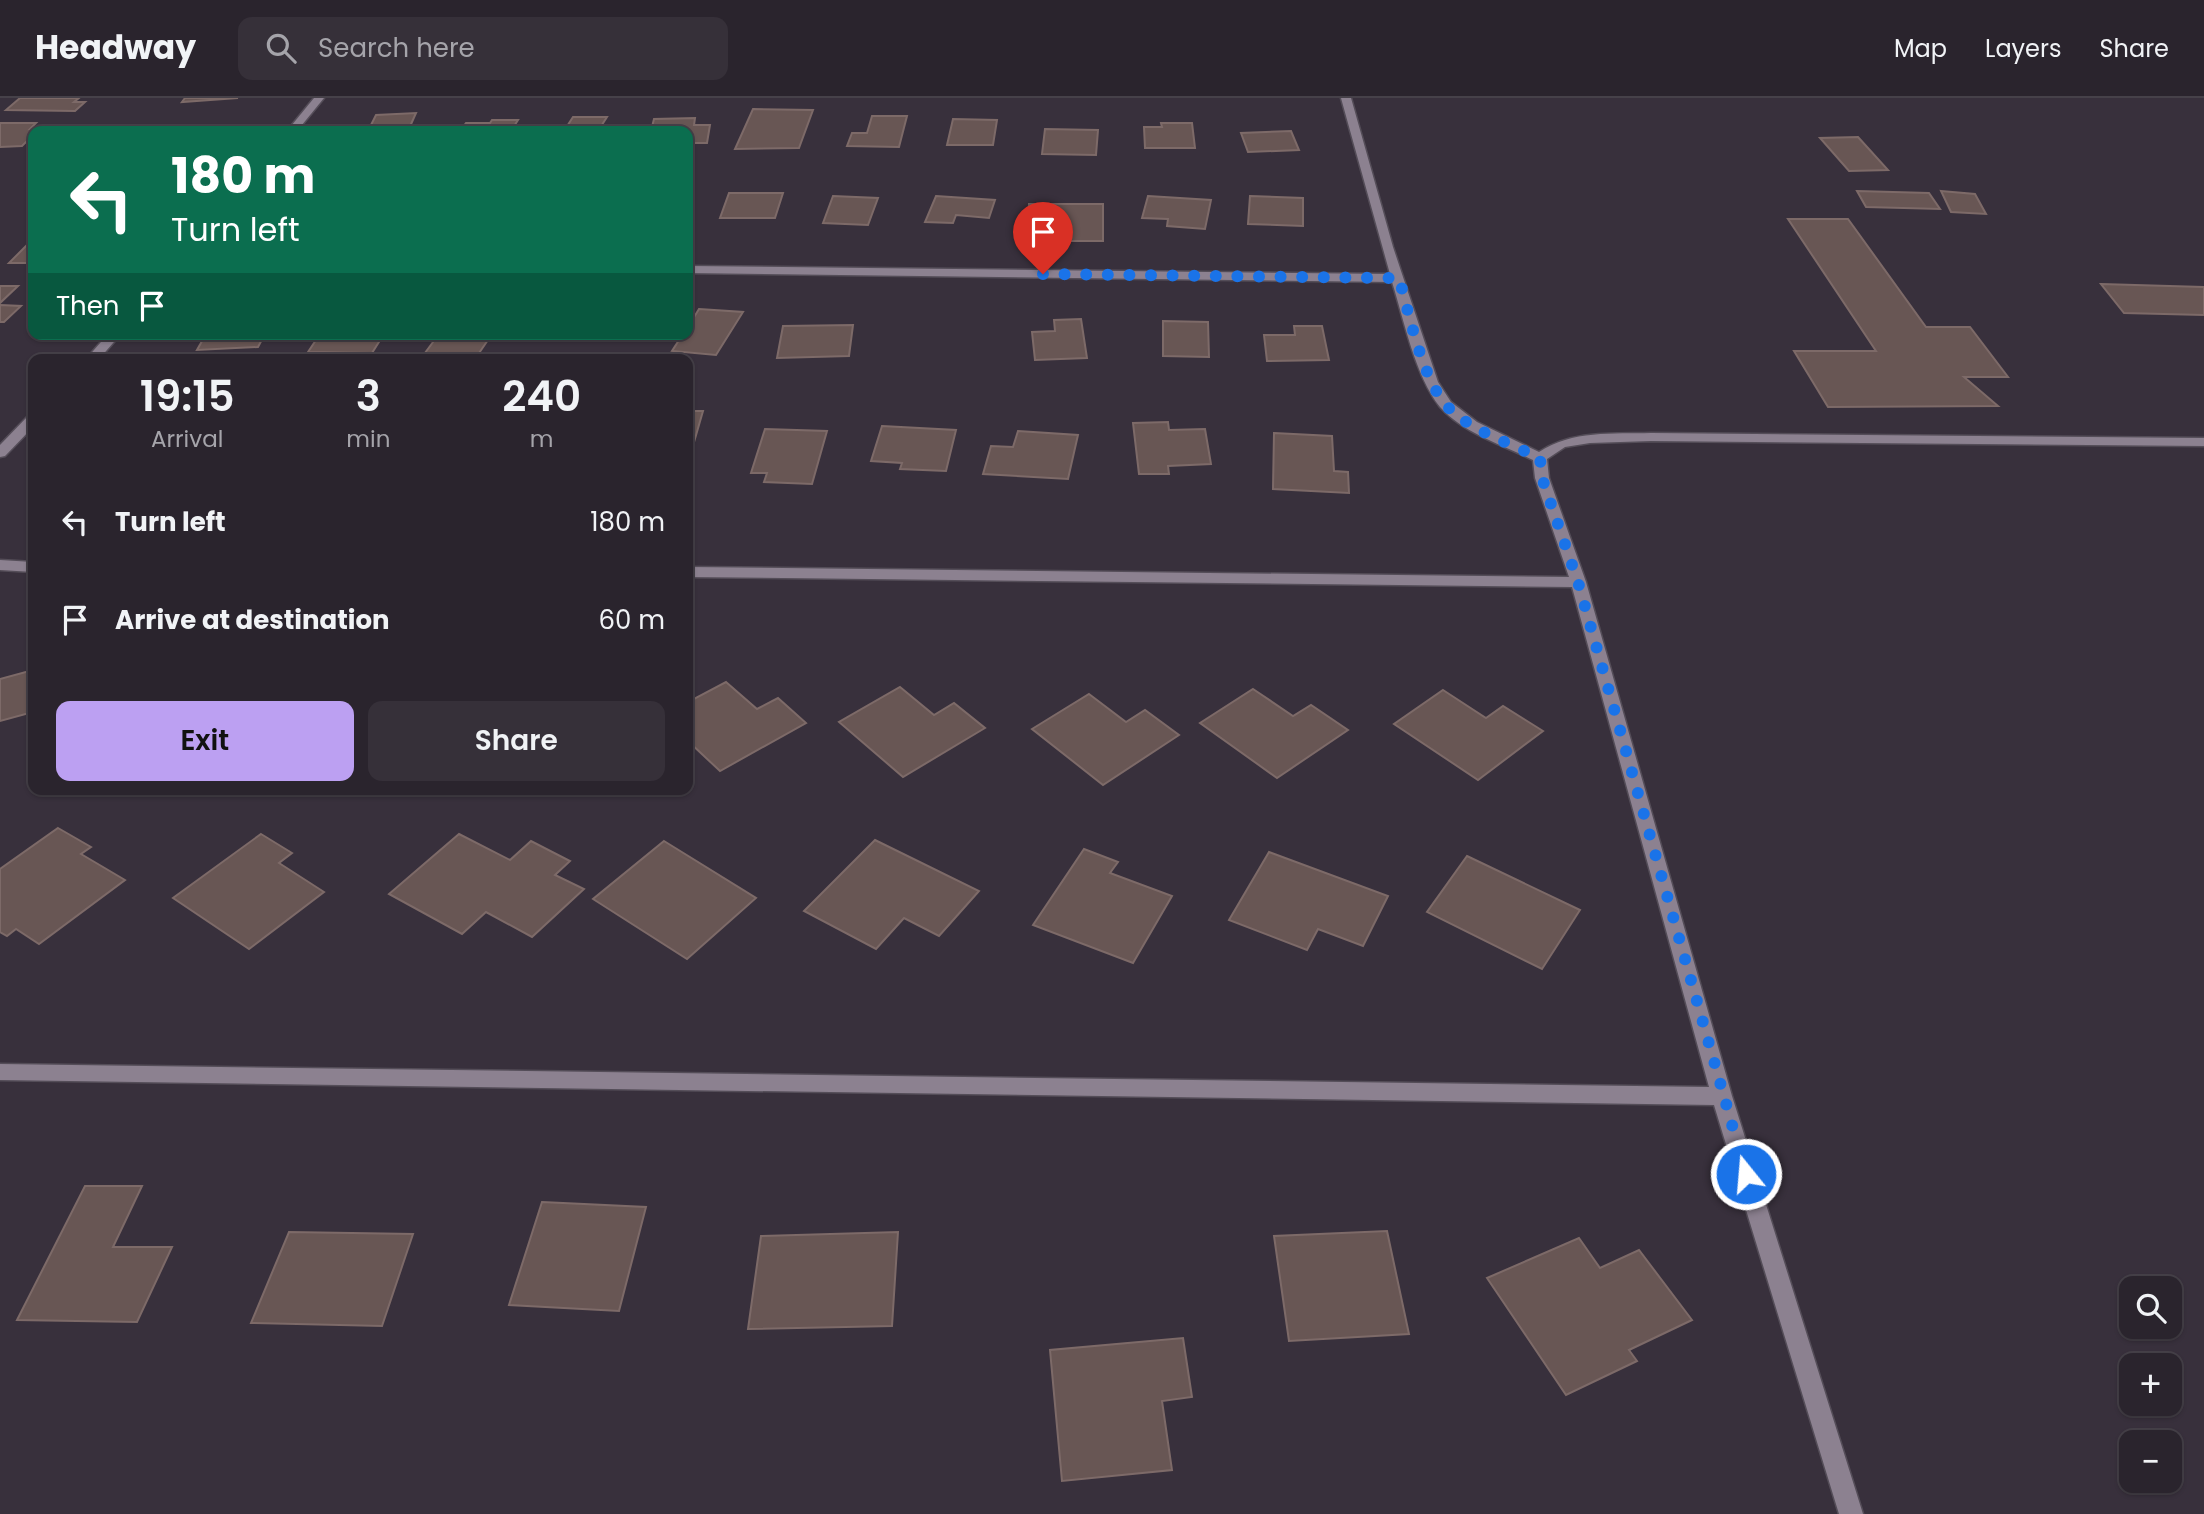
<!DOCTYPE html>
<html lang="en">
<head>
<meta charset="utf-8">
<style>
	:root { --surface:#2a242d; --page:#363039; --text:#f1f3f6; --muted:#a5a4aa; --line:#464149; --accent:#bca0f2 }
	body { margin:0; font-family:Poppins,sans-serif; background:var(--page); color:var(--text); height:100vh; display:flex; flex-direction:column; font-size:26px; white-space:nowrap }
	* { box-sizing:border-box; margin:0 }
	p { font-size:23px; color:var(--muted) }
	.icon { flex:none; width:38px; height:38px; fill:none; stroke:currentColor; stroke-width:2; stroke-linecap:round; stroke-linejoin:round }
	.map { position:relative; flex:1; overflow:hidden }
	.side { position:absolute; left:28px; top:256px; width:665px; height:441px; display:flex; flex-direction:column; background:var(--surface); border-radius:14px; box-shadow:0 2px 5px #0004,0 0 0 2px var(--line) }
	.side>* { flex:none }
	.guide { position:absolute; left:28px; top:28px; width:665px; height:214px; border-radius:14px; box-shadow:0 2px 5px #0004,0 0 0 2px var(--line); background:#0b6e4f; color:#fff; overflow:hidden }
	.tools { position:absolute; left:2119px; top:1178px; display:grid; gap:14px }
	.tools a { display:grid; place-items:center; width:63px; height:63px; border-radius:14px; background:var(--surface); box-shadow:0 2px 5px #0004,0 0 0 2px var(--line); font-size:35px }
	.pin { position:absolute; display:grid; place-items:center; width:60px; height:60px; color:#fff; margin:-72px -30px; border-radius:50% 50% 50% 0; rotate:-45deg; box-shadow:0 0 7px #0007 }
	.pin .icon { rotate:45deg }
	.me { position:absolute; width:77px; margin:-38px; rotate:343deg; stroke-linejoin:round; filter:drop-shadow(0 0 5px #0008) }
	.turn { display:flex; align-items:center; gap:24px; height:147px; padding:0 28px; font-size:32px }
	.turn .icon { width:91px; height:91px; stroke-width:2.5 }
	.turn b { display:block; font-size:49px; line-height:60px }
	.then { display:flex; align-items:center; height:66px; padding:0 28px; background:#0003; gap:14px; font-size:26px }
	.eta { display:flex; justify-content:space-evenly; align-items:center; height:119px; text-align:center }
	.eta b { font-size:42px; font-weight:600; line-height:49px }
	.action { display:flex; gap:14px; margin-top:auto; padding:14px 28px }
	.action a { flex:1; height:80px; border-radius:14px; background:var(--accent); color:#111; font-size:28px; font-weight:600; line-height:80px; text-align:center }
	.action a+a { background:var(--page); color:var(--text) }
	ul { padding:0; list-style:none }
	li { display:flex; align-items:center; gap:21px; height:98px; padding:0 28px }
	li div { flex:1 }
	li b { display:block; font-size:26px }
	li em { font-style:normal }
	header { display:flex; align-items:center; gap:42px; box-sizing:border-box; height:98px; padding:0 35px; background:var(--surface); border-bottom:2px solid var(--line) }
	header strong { font-size:33px }
	nav { display:flex; gap:38px; margin-inline-start:auto; font-size:24px }
	.search { width:490px; height:63px; background:var(--page); display:flex; align-items:center; gap:18px; box-sizing:border-box; padding:0 24px; border-radius:14px; color:var(--muted); font-size:26px }
	.map>svg:first-child { display:block }
	.building { fill:#685654; stroke:#7d6a68; stroke-width:2 }
	.lines { fill:none; stroke-linecap:round; stroke-linejoin:round }
	.minor-casing { stroke:#544d58; stroke-width:3 }
	.minor { fill:#8c8190; fill-rule:evenodd }
	.route { stroke:#1a73e8; stroke-width:12; stroke-dasharray:0 21.6 }
</style>
</head>
<body>
<header>
<strong>Headway</strong>
<div class="search"><svg class="icon" aria-label="search" viewBox="0 0 24 24"><circle cx="10" cy="10" r="6"/><path d="M15 15l6 6"/></svg>Search here</div>
<nav><a>Map</a><a>Layers</a><a>Share</a></nav>
</header>
<div class="map">
<svg width="2204" height="1416" viewBox="0 0 2204 1416">
	<rect width="100%" height="100%" fill="#38303c"/>
	<!-- building -->
	<g class="building">
		<polygon points="20,0 79,0 74,4 85,4 75,13 6,12"/>
		<polygon points="185,0 238,0 182,4"/>
		<polygon points="753,11 813,12 799,50 735,51"/>
		<polygon points="416,15 408,33 368,33 376,17"/>
		<polygon points="872,18 907,18 899,49 847,48 852,35 867,35"/>
		<polygon points="573,19 607,19 598,33 564,33"/>
		<polygon points="695,20 694,27 710,27 707,45 688,45 688,33 651,33 654,21"/>
		<polygon points="953,21 997,22 993,47 947,47"/>
		<polygon points="492,22 518,22 511,33 460,33 466,25 490,25"/>
		<polygon points="0,25 36,25 30,31 39,30 33,33 33,37 22,48 0,49"/>
		<polygon points="1161,25 1192,25 1195,50 1145,50 1144,29 1162,29"/>
		<polygon points="155,27 216,29 212,33 147,33"/>
		<polygon points="1045,31 1098,32 1096,57 1042,56"/>
		<polygon points="1291,33 1299,52 1248,54 1241,35"/>
		<polygon points="1858,39 1888,72 1849,73 1820,40"/>
		<polygon points="1857,93 1929,95 1940,111 1866,109"/>
		<polygon points="1941,93 1975,96 1986,116 1951,114"/>
		<polygon points="729,95 783,95 775,120 720,120"/>
		<polygon points="833,98 878,100 868,127 823,125"/>
		<polygon points="936,98 995,102 989,120 956,117 953,125 925,124"/>
		<polygon points="1148,98 1211,102 1205,131 1167,128 1168,121 1142,120"/>
		<polygon points="1250,98 1303,100 1303,128 1248,126"/>
		<polygon points="1029,106 1103,106 1103,143 1051,143 1051,127 1028,127"/>
		<polygon points="1788,121 1848,121 1926,229 1970,229 2008,279 1964,279 1998,308 1828,309 1794,253 1876,253"/>
		<polygon points="33,141 33,165 9,165"/>
		<polygon points="2101,186 2204,189 2204,217 2124,215"/>
		<polygon points="0,188 18,188 0,205"/>
		<polygon points="0,207 21,208 4,224 0,224"/>
		<polygon points="699,211 743,214 716,257 672,253 683,236 688,236 688,229"/>
		<polygon points="1081,221 1087,260 1035,262 1032,234 1055,233 1054,222"/>
		<polygon points="1163,223 1208,224 1209,259 1163,258"/>
		<polygon points="853,227 849,258 777,260 783,228"/>
		<polygon points="1294,228 1322,228 1329,262 1267,263 1264,237 1295,237"/>
		<polygon points="206,236 265,236 258,249 197,252"/>
		<polygon points="320,236 384,236 372,255 308,254"/>
		<polygon points="439,236 492,236 475,261 422,259"/>
		<polygon points="688,313 703,313 688,365"/>
		<polygon points="1168,324 1169,332 1205,331 1211,366 1168,368 1169,376 1139,376 1133,325"/>
		<polygon points="882,328 956,332 946,373 900,371 902,365 871,363"/>
		<polygon points="765,331 827,333 812,386 764,384 767,375 751,375"/>
		<polygon points="1018,333 1078,337 1068,381 983,376 991,348 1013,349"/>
		<polygon points="1274,335 1332,338 1334,373 1348,374 1349,395 1273,391"/>
		<polygon points="33,572 33,614 0,623 0,581"/>
		<polygon points="726,584 757,611 778,600 806,625 720,673 688,643 688,604"/>
		<polygon points="900,589 934,617 954,605 985,630 903,679 839,624"/>
		<polygon points="1253,591 1293,618 1311,607 1348,632 1277,680 1200,625"/>
		<polygon points="1443,592 1486,620 1503,608 1543,633 1478,682 1394,626"/>
		<polygon points="1089,596 1126,624 1145,612 1179,637 1103,687 1032,631"/>
		<polygon points="58,730 91,749 81,756 125,782 39,846 16,831 7,838 0,834 0,771"/>
		<polygon points="261,736 292,755 279,765 324,794 249,851 173,800"/>
		<polygon points="459,736 510,762 531,743 570,763 555,777 584,791 532,839 486,814 462,836 389,796"/>
		<polygon points="875,742 979,793 939,838 904,820 876,851 804,813"/>
		<polygon points="664,743 756,800 687,861 593,801"/>
		<polygon points="1084,751 1118,764 1110,775 1172,798 1133,865 1033,827"/>
		<polygon points="1269,754 1388,798 1363,848 1318,831 1307,852 1229,822"/>
		<polygon points="1467,758 1580,812 1542,871 1427,814"/>
		<polygon points="85,1088 142,1088 113,1149 172,1149 137,1224 17,1222"/>
		<polygon points="542,1104 646,1109 619,1213 509,1207"/>
		<polygon points="1387,1133 1409,1236 1289,1243 1274,1138"/>
		<polygon points="289,1134 413,1136 382,1228 251,1225"/>
		<polygon points="898,1134 892,1228 748,1231 761,1138"/>
		<polygon points="1579,1140 1600,1170 1639,1152 1692,1222 1629,1252 1637,1263 1566,1297 1487,1180"/>
		<polygon points="1183,1240 1192,1299 1162,1303 1172,1372 1062,1383 1050,1252"/>
	</g>
	<g class="lines">
		<!-- minor casing -->
		<g class="minor-casing">
			<g id="minor">
				<polygon points="314,0 324,0 297,33 287,33"/>
				<path d="M1341,0H1351L1393,149L1438,284L1451,304L1477,324L1539,354C1572,332 1613,336 1651,335L2204,340V348L1651,343L1590,345L1565,349L1547,361L1549,380L1586,484L1732,998L1863,1416H1839L1714,1007L0,982V966L1709,989L1572,489L688,479V469L1569,479L1535,380L1533,362C1503,347 1463,335 1440,309C1415,278 1404,222 1392,184L688,175V168L1390,176Z"/>
				<polygon points="108,236 121,236 99,261 86,261"/>
				<polygon points="33,317 33,329 5,358 0,359 0,347 28,318"/>
				<polygon points="0,462 33,464 33,474 0,472"/>
			</g>
		</g>
		<!-- minor -->
		<use href="#minor" class="minor"/>
	</g>
	<g class="lines">
		<!-- route -->
		<path class="route" d="M1043,176L1399,180C1409,215 1422,280 1446,307C1469,332 1509,345 1540,360L1542,380L1578,484L1746,1076"/>
	</g>
</svg>
<div class="tools">
<a><svg class="icon" aria-label="search" viewBox="0 0 24 24"><circle cx="10" cy="10" r="6"/><path d="M15 15l6 6"/></svg></a>
<a>+</a>
<a>−</a>
</div>
<div class="pin" style="left:1043px;top:176px;background:#d93025"><svg class="icon" aria-label="arrive" viewBox="0 0 24 24"><path d="M6 21V4h12l-3 4 3 4H6"/></svg></div>
<svg class="me" style="left:1746px;top:1076px" viewBox="-20 -20 40 40"><circle r="17" fill="#1a73e8" stroke="#fff" stroke-width="3"/><path d="M0-11L8 9 0 5-8 9z" fill="#fff"/></svg>
<div class="guide">
<div class="turn"><svg class="icon" aria-label="left" viewBox="0 0 24 24"><path d="M17 20v-9H6M10 6l-5 5 5 5"/></svg><div><b>180 m</b>Turn left</div></div>
<div class="then">Then<svg class="icon" aria-label="arrive" viewBox="0 0 24 24"><path d="M6 21V4h12l-3 4 3 4H6"/></svg></div>
</div>
<section class="side">
<div class="eta">
<div><b>19:15</b><p>Arrival</p></div>
<div><b>3</b><p>min</p></div>
<div><b>240</b><p>m</p></div>
</div>
<ul>
<li><svg class="icon" aria-label="left" viewBox="0 0 24 24"><path d="M17 20v-9H6M10 6l-5 5 5 5"/></svg><div><b>Turn left</b></div><em>180 m</em></li>
<li><svg class="icon" aria-label="arrive" viewBox="0 0 24 24"><path d="M6 21V4h12l-3 4 3 4H6"/></svg><div><b>Arrive at destination</b></div><em>60 m</em></li>
</ul>
<div class="action"><a>Exit</a><a>Share</a></div>
</section>
</div>
</body>
</html>
